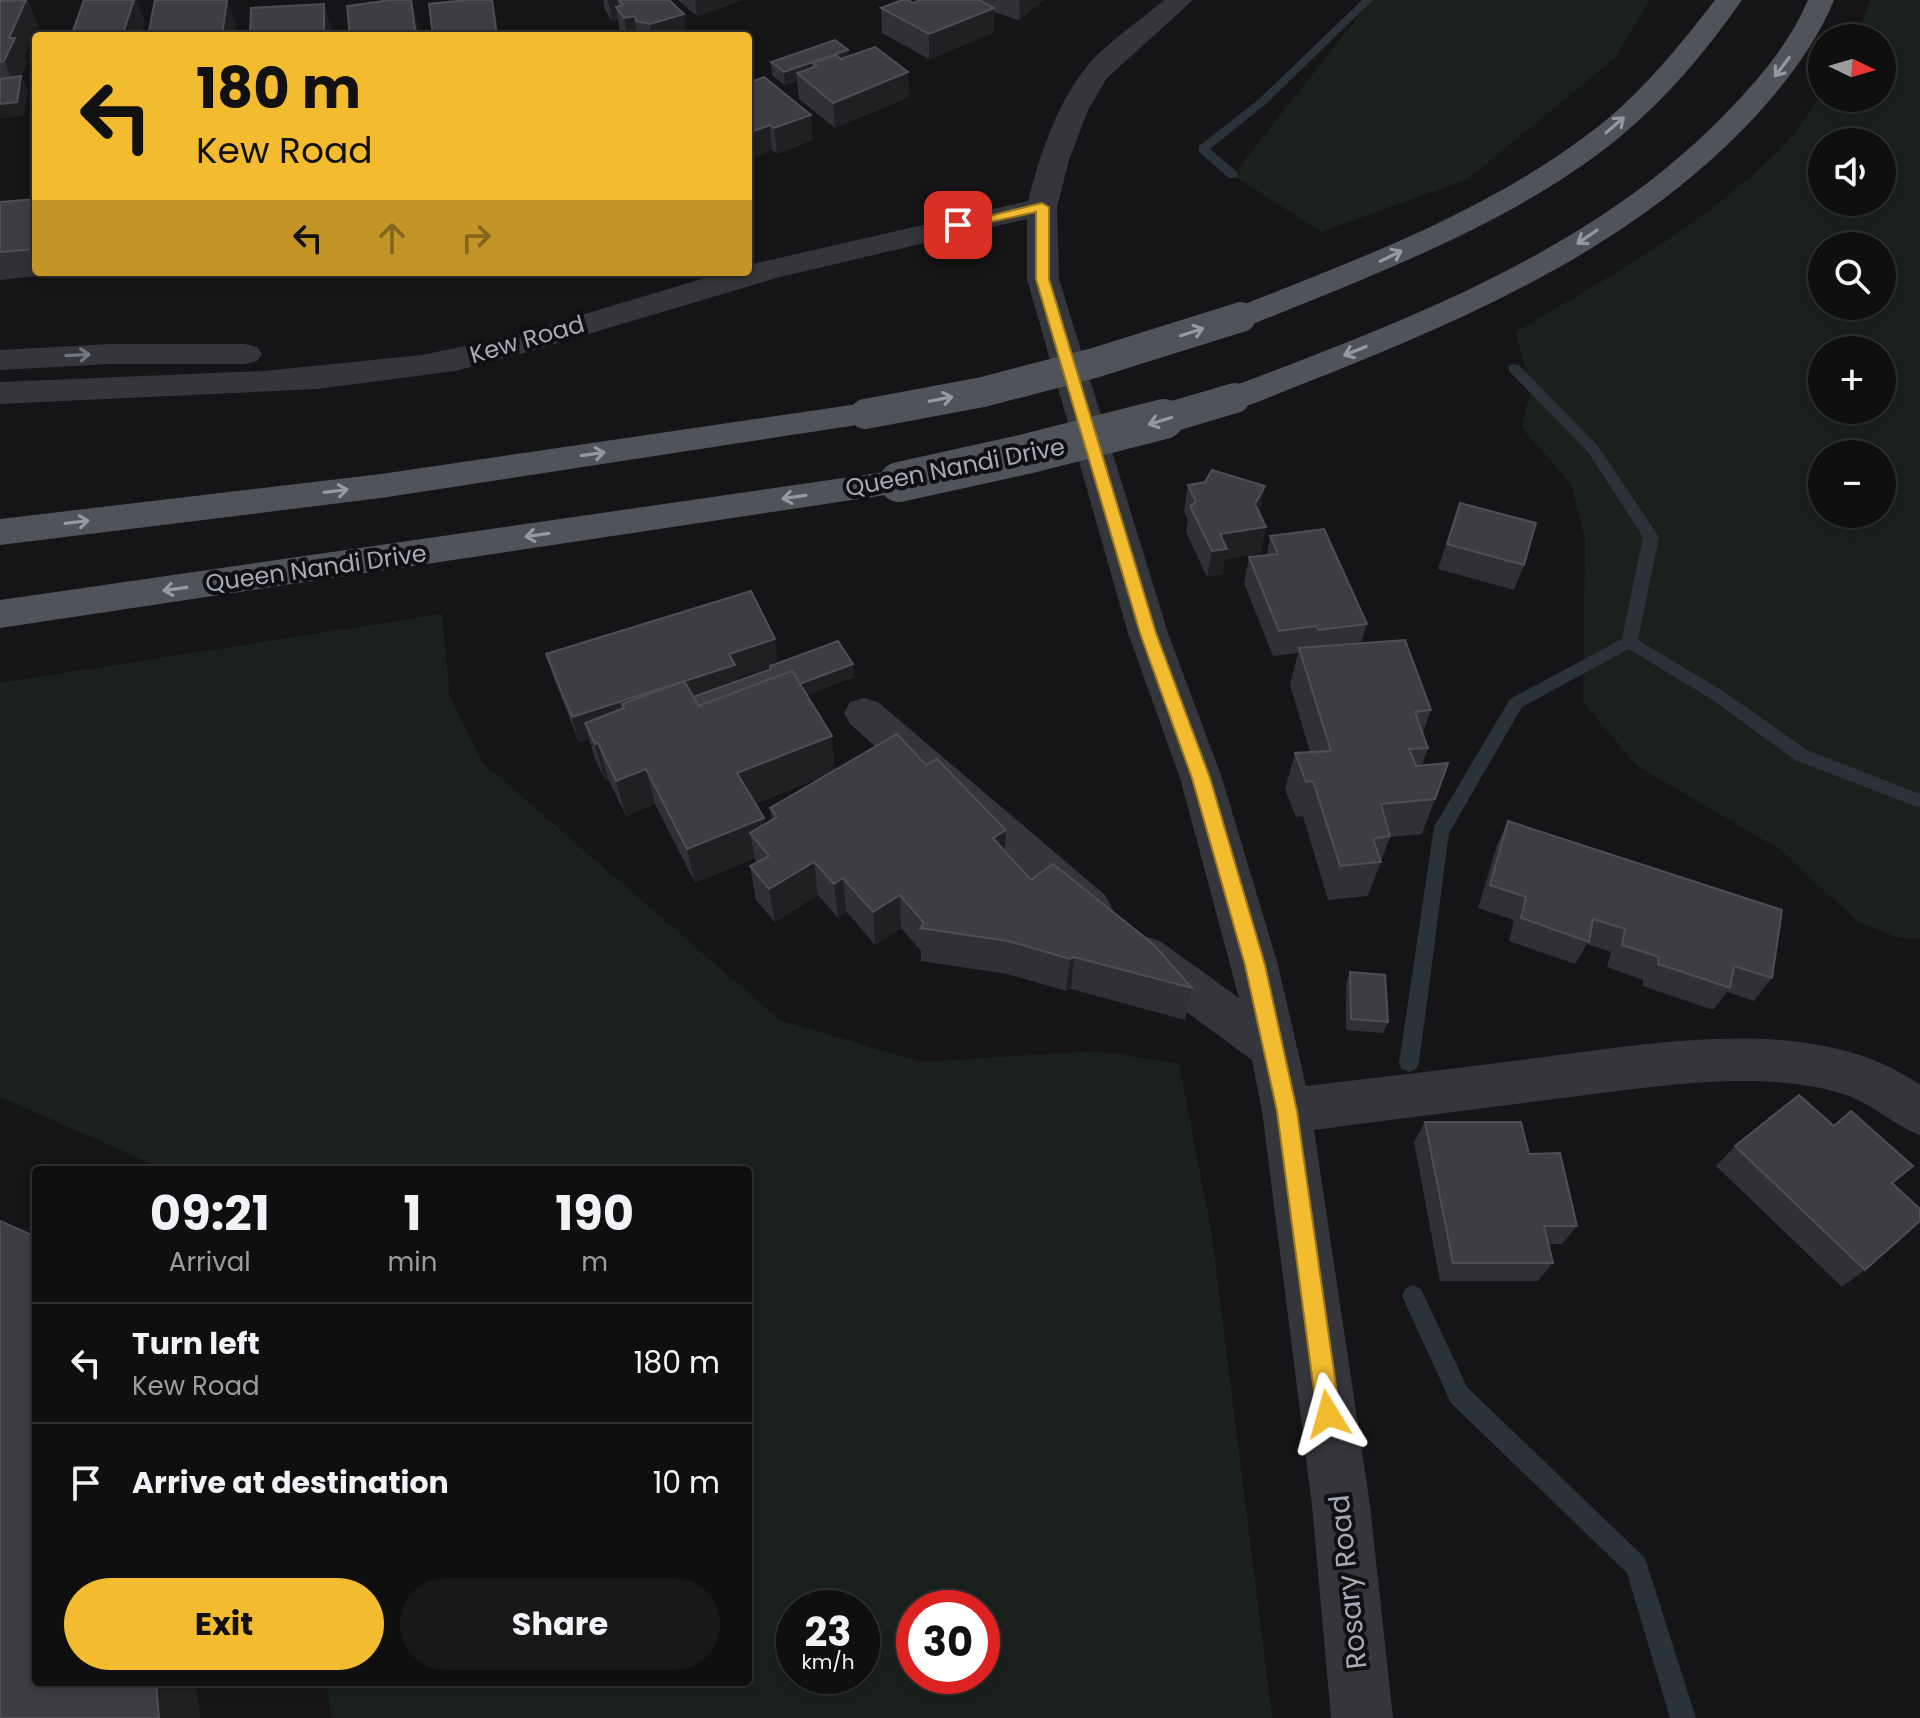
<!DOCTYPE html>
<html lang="en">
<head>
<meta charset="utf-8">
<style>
	:root { --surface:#100f10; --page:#191819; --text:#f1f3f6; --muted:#9c9c9f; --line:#302f30; --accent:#f3bb30 }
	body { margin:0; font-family:Poppins,sans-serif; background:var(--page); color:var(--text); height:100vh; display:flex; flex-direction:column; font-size:30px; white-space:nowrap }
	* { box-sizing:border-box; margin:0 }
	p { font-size:26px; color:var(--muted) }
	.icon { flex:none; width:44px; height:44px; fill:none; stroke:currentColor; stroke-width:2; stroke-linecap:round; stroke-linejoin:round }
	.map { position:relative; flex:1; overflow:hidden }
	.panel { position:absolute; left:32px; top:1166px; width:720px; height:520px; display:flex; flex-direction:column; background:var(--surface); border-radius:8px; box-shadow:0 4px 12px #0003,0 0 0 2px var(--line) }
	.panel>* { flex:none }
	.hud { position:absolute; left:32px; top:32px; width:720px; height:244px; border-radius:8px; box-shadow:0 4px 12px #0003,0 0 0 2px var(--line); background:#f3bb30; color:#111; overflow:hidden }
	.needle { width:52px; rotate:95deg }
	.buttons { position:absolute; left:1808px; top:24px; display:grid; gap:16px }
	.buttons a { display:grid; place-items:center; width:88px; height:88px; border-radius:50%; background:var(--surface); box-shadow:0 4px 12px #0003,0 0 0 2px var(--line); font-size:40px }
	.speed { position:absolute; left:776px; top:1590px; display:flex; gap:16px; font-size:40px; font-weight:700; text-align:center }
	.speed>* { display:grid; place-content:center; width:104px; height:104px; border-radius:50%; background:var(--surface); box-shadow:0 4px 12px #0003,0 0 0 2px var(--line); line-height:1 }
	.speed small { font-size:20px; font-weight:400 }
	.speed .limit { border:12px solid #d22; background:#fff; color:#111 }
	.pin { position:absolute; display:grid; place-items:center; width:68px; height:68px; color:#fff; margin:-34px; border-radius:16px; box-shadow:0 4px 12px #0006 }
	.me { position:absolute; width:88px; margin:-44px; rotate:352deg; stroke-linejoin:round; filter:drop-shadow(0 0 6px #0008) }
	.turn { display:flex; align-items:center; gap:28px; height:168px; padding:0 32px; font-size:36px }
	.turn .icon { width:104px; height:104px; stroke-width:2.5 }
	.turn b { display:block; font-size:56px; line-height:68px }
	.lanes { display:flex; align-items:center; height:76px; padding:0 32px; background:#0003; justify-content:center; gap:40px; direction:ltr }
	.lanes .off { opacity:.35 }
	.eta { display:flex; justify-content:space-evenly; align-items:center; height:136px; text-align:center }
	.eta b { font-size:48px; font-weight:700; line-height:56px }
	.primary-button { display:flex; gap:16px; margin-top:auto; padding:16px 32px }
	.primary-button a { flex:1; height:92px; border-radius:48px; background:var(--accent); color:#111; font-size:32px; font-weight:700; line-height:92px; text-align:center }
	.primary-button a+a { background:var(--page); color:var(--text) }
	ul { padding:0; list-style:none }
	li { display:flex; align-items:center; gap:24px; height:120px; padding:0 32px; border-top:2px solid var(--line) }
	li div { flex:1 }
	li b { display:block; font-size:30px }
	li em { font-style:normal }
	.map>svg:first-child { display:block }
	.green { fill:#1a211c; fill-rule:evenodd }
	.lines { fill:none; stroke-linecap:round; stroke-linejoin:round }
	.stream { fill:#2a323a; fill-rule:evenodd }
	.minor { fill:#35363b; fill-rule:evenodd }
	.major { fill:#51535a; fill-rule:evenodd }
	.major-bridge-far1 { stroke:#51535a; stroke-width:30 }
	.major-bridge { stroke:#51535a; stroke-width:40 }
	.wall { fill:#313034; fill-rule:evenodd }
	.shaded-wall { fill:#201f22 }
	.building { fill:#3d3d42; stroke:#4e4e54; stroke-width:2 }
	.oneway { stroke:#9599a4 }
	.oneway2 { stroke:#73767f }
	.route { fill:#f3bb30; stroke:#9e7a1f; stroke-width:2 }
	.labels { text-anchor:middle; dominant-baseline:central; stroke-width:8; stroke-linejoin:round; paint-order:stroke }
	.far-street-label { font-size:24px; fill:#a6aab7; stroke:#100f11 }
	.street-label { font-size:28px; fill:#a6aab7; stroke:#100f11 }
</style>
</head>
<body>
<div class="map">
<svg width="1920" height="1718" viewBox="0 0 1920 1718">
	<rect width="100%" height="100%" fill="#151416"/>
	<!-- green -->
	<g class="green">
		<polygon points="1371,0 1650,0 1615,58 1468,179 1321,232 1233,175"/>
		<path d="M1870,0H1920V940L1893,936L1857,921L1779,849L1637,766L1583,702L1585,540L1571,484L1521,427L1531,390L1516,332C1610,276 1710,222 1786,143C1800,128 1811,109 1822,93V98H1882V38H1856ZM1822,142H1882V202H1822ZM1822,246H1882V306H1822ZM1822,350H1882V410H1822ZM1822,454H1882V514H1822Z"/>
		<path d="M442,614L450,697L482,762L780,1020L921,1062L1098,1051L1179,1064L1211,1229L1272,1718H331L326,1682H748V1170H166L0,1097V683ZM794,1608H862V1676H794ZM914,1608H982V1676H914Z"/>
	</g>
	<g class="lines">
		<!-- stream -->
		<g class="stream">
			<polygon points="1362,0 1373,0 1266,104 1210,149 1237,172 1237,178 1229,178 1199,152 1199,146 1258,100"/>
			<polygon points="1514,364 1519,365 1598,446 1659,537 1638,640 1723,691 1807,750 1920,794 1920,808 1795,760 1711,699 1629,649 1522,707 1449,833 1419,1063 1416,1069 1409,1072 1402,1069 1399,1063 1434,827 1510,699 1622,639 1643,537 1588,452 1509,371 1509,365"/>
			<polygon points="1413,1285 1421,1289 1467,1387 1645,1558 1696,1718 1670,1718 1627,1573 1451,1403 1402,1296 1405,1289"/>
		</g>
		<!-- minor -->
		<g class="minor">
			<path d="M1164,0H1193L1107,78L1088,110L1069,160L1057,207L1059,279L1168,633L1222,778L1278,965L1306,1086C1382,1077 1459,1068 1535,1058C1654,1044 1815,1011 1920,1085V1135C1893,1125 1873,1104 1846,1095C1763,1067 1646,1088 1562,1098C1479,1109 1397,1119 1314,1130L1370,1505L1393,1718H1331L1312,1505L1262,1111L1252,1060L1128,969L1121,955L1128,941L1144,936L1160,941L1239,998L1180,778L1128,633L1027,279V219L780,277L531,351L455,371L317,389L0,404V382L264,371L422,355L508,337L725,272H748V266L757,263L1028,201C1040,155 1055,108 1084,70C1103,45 1140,21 1164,0Z"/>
			<polygon points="110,344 245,344 257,347 262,354 257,361 245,364 110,364 0,370 0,350"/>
			<polygon points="864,698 878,702 1105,895 1112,908 1105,921 1089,927 1073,921 850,724 844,713 850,702"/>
		</g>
		<!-- major -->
		<g class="major">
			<path d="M1715,0H1742C1707,50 1668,97 1621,136C1520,220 1374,275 1253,324L1241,327L1229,324L1225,317L1229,310C1356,260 1491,211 1600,125C1645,89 1680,45 1715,0Z"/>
			<path d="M1808,0H1834C1815,46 1785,84 1752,120C1616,264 1428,335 1247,406L1235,409L1223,406L1218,398L1223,390C1402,322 1592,253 1727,112C1760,78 1789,44 1808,0Z"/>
			<polygon points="865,403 877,406 882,414 877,422 381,498 0,545 0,519 381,474"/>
			<polygon points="899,470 912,473 917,482 912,491 0,628 0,600"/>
		</g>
		<!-- major-bridge-far1 -->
		<g class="major-bridge-far1">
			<polyline points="865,414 983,392 1094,363 1241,317"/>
			<polyline points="1157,421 1235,398"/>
		</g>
		<!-- major-bridge -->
		<polyline class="major-bridge" points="899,482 1026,454 1164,419"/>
	</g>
	<!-- wall -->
	<g class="wall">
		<polygon points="27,0 38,25 24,57 27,63 21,76 27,89 24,115 0,118 0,1"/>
		<polygon points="603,0 669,0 687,36 623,36 620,32 618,20 612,21 605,10"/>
		<polygon points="678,0 743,0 697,16"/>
		<polygon points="920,0 1044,0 1019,20 994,12 993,33 929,59 882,33 881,8 913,3"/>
		<polygon points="848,50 849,57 909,97 835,128 799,99 797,81 785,85 772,75 771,62"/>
		<polygon points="748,83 813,140 777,154 772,150 748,160"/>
		<polygon points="36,199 36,272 49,272 49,275 0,280 0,202"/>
		<polygon points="1188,485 1259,513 1261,553 1225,559 1222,574 1207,577 1186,532 1188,521 1184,511"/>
		<polygon points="1460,503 1524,565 1514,590 1438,569"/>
		<polygon points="1270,536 1367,624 1361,643 1431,710 1423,732 1428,748 1422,765 1435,799 1422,834 1390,837 1368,896 1328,900 1303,816 1296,817 1285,789 1295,753 1310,752 1290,685 1298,653 1273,656 1244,583 1249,557 1267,555"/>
		<path d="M546,654L778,663L854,677L806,695L835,770L926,765L1006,830L1005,851L1031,880L1192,988L1185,1020L1071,989L1066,991L1007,974L921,961V951L901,928L875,945L846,911L838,918L818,895L775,922L756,900L750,866L756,863L755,858L695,883L655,804L626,816L608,779L605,780L595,759L589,739L579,742L554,679ZM770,667V669L738,681L737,678ZM824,776L770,808L772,820L765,824L755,804Z"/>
		<polygon points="1508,821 1772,978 1754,1001 1727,992 1713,1010 1643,986 1643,980 1607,967 1611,952 1587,944 1575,964 1509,941 1514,920 1478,908 1497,845"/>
		<polygon points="1350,972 1388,1022 1383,1033 1346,1030 1346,983"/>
		<polygon points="1425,1122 1529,1154 1577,1226 1562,1244 1549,1244 1553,1263 1538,1281 1440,1281 1414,1142"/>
		<polygon points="1735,1146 1865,1270 1842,1287 1716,1166"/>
	</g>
	<!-- shaded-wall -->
	<g class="shaded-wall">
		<polygon points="26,0 38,25 24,57 27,63 16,87 4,61 9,38"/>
		<polygon points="134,0 136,0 145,21 141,36 122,36"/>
		<polygon points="227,0 236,24 235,36 222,36"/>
		<polygon points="411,0 417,22 419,36 416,36"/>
		<polygon points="492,0 497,22 499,36 497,36"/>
		<polygon points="608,0 617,0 619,11 616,7 618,20 612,21"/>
		<polygon points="695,0 743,0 697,16"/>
		<polygon points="1020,0 1044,0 1019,20"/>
		<polygon points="324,4 332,29 332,36 324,36"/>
		<polygon points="994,8 993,33 929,59 929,34"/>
		<polygon points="684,14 687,36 652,36 650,24"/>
		<polygon points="634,16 637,36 627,36 624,18"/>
		<polygon points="848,50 849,62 817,66 812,63 813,75 797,73 797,81 785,85 784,72"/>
		<polygon points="908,72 909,97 835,128 833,103"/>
		<polygon points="21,76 27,89 24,115 0,118 0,104"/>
		<polygon points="811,115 813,140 777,154 774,128"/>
		<polygon points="770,125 772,150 748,160 748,133"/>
		<polygon points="270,272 299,272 271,275"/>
		<polygon points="1265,486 1260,512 1266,527 1261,553 1225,559 1222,574 1207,577 1212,551 1220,534 1255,504"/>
		<polygon points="775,639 778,665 737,678 739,690 624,708 622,704 628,727 585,723 589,739 579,742 572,717 729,654"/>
		<polygon points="853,664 854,677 702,733 700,721"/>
		<polygon points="832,736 835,772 744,808 737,773"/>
		<polygon points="598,743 608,779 605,780 595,744"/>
		<polygon points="646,769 655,804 626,816 616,781"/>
		<polygon points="764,818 770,852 750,833 755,858 695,883 687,849"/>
		<polygon points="1006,830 1004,864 993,838"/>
		<polygon points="814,862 818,895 775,922 769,889"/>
		<polygon points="843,878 846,911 838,918 834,884"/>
		<polygon points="900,895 901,928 875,945 873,912"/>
		<polygon points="1074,957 1071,989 1066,991 1070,959"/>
		<polygon points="156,1682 196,1682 200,1718 159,1718"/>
	</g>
	<!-- building -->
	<g class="building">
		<polygon points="26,0 9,38 15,38 4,61 0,62 0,1"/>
		<polygon points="84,0 134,0 122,36 71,36"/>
		<polygon points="155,0 227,0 222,36 148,36"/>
		<polygon points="391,0 411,0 416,36 350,36 347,6"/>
		<polygon points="466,0 492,0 497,36 433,36 429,4"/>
		<polygon points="619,0 669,0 684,14 650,24 637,21 634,16 624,18 616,7 623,5"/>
		<polygon points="902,0 908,0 913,3 920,0 979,0 994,8 929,34 881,8"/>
		<polygon points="324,4 324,36 250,36 251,8"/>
		<polygon points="835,40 848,50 784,72 771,62"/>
		<polygon points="875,47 908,72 833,103 797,73 817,66 812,63 836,55 841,59"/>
		<polygon points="21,76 17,102 0,104 0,79"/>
		<polygon points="764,77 811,115 774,128 770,125 748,133 748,83"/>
		<polygon points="36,199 36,244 35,249 0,252 0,202"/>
		<polygon points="1212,470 1265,486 1255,504 1266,527 1220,534 1227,549 1212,551 1190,506 1196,502 1188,485 1205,482"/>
		<polygon points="1460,503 1536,523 1524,565 1447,544"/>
		<polygon points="1324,529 1367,624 1319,630 1316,626 1279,631 1249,557 1278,554 1270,536"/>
		<polygon points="751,591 775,639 729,654 735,665 572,717 546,654"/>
		<polygon points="1405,640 1431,710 1415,712 1428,748 1409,749 1416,766 1448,763 1435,799 1381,804 1390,836 1373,839 1381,862 1340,866 1313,781 1306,782 1295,753 1331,751 1299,648"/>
		<polygon points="838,641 853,664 799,684 792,671 699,706 693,697 771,669 770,666"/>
		<polygon points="792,671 832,736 737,773 764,818 687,849 646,769 616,781 598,743 595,744 585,723 624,708 622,704 684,681 699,706"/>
		<polygon points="897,734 926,765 937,759 1006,830 993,838 1031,880 1053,864 1153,944 1192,988 1074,957 1070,959 1008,941 920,928 924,923 900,895 873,912 843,878 834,884 814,862 769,889 750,866 769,856 750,833 777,817 770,808"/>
		<polygon points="1508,821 1782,910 1772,978 1734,966 1730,988 1658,964 1659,957 1622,945 1625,929 1593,919 1589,942 1521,918 1526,897 1490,885"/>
		<polygon points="1350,972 1385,975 1388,1022 1351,1019"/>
		<polygon points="1799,1095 1834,1126 1851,1111 1913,1166 1892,1183 1920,1209 1920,1221 1865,1270 1735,1146"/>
		<polygon points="1425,1122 1521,1122 1529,1154 1560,1153 1577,1226 1544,1226 1553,1263 1453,1263"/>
		<polygon points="0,1221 36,1237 36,1682 156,1682 159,1718 0,1718"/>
	</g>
	<!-- one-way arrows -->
	<defs><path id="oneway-shaft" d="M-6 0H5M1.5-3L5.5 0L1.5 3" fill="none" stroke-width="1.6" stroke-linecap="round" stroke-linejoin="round" transform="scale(2)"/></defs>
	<g class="oneway">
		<use href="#oneway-shaft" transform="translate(1782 67) rotate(127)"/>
		<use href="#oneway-shaft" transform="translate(1615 125) rotate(-41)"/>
		<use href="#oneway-shaft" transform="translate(1587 237) rotate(146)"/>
		<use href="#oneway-shaft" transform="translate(1391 256) rotate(-26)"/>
		<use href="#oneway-shaft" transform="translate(1192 332) rotate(-18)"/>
		<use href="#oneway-shaft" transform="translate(1355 351) rotate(158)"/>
		<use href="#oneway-shaft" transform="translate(941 399) rotate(-11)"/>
		<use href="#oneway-shaft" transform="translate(1160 421) rotate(163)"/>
		<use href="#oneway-shaft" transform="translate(593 454) rotate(-8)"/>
		<use href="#oneway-shaft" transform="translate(336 491) rotate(-7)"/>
		<use href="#oneway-shaft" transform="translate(794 497) rotate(172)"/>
		<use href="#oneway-shaft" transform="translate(77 522) rotate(-7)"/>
		<use href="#oneway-shaft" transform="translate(537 535) rotate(172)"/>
		<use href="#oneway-shaft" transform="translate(175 589) rotate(172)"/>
	</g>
	<use class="oneway2" href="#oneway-shaft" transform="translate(78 355) rotate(-3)"/>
	<!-- route -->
	<polygon class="route" points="1042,203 1049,207 1049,279 1156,633 1210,778 1265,965 1297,1111 1340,1414 1336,1422 1328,1426 1320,1422 1317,1414 1277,1111 1245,965 1192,778 1140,633 1036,279 1036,212 958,229 952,225"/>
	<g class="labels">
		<!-- far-street labels -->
		<g class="far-street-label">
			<text transform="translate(527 339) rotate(-16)">Kew Road</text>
			<text transform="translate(955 467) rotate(-11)">Queen Nandi Drive</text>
			<text transform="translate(316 568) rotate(-8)">Queen Nandi Drive</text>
		</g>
		<!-- street labels -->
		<g class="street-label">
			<text transform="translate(1348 1582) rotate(-96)">Rosary Road</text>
		</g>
	</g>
</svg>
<div class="buttons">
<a><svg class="needle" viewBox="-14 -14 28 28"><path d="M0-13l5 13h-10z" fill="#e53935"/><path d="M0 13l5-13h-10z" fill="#9c9c9f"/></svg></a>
<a><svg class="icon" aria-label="sound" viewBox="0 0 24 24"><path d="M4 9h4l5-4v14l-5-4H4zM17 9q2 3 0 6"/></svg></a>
<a><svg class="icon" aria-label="search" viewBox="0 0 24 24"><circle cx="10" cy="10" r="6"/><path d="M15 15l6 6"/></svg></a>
<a>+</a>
<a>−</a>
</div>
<div class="speed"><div>23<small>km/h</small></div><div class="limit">30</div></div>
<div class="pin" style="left:958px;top:225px;background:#d93025"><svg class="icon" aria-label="arrive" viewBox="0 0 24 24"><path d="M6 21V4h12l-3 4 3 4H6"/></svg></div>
<svg class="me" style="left:1328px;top:1414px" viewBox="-20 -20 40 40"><path d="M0-17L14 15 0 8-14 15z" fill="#f3bb30" stroke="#fff" stroke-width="4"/></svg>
<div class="hud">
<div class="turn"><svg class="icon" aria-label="left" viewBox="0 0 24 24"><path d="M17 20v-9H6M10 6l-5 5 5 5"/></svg><div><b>180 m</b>Kew Road</div></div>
<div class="lanes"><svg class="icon" aria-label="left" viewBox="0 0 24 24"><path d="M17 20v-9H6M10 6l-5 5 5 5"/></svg><svg class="icon off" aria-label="ahead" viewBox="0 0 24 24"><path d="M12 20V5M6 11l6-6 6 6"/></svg><svg class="icon off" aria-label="right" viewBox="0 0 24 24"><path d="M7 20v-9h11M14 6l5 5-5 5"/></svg></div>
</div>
<section class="panel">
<div class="eta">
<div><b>09:21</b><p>Arrival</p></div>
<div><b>1</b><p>min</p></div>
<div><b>190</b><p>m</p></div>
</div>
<ul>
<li><svg class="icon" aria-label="left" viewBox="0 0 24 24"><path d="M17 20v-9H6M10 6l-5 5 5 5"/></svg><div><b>Turn left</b><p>Kew Road</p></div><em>180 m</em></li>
<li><svg class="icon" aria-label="arrive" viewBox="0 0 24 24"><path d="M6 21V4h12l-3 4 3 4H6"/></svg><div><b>Arrive at destination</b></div><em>10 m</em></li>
</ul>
<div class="primary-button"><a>Exit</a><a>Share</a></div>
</section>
</div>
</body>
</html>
